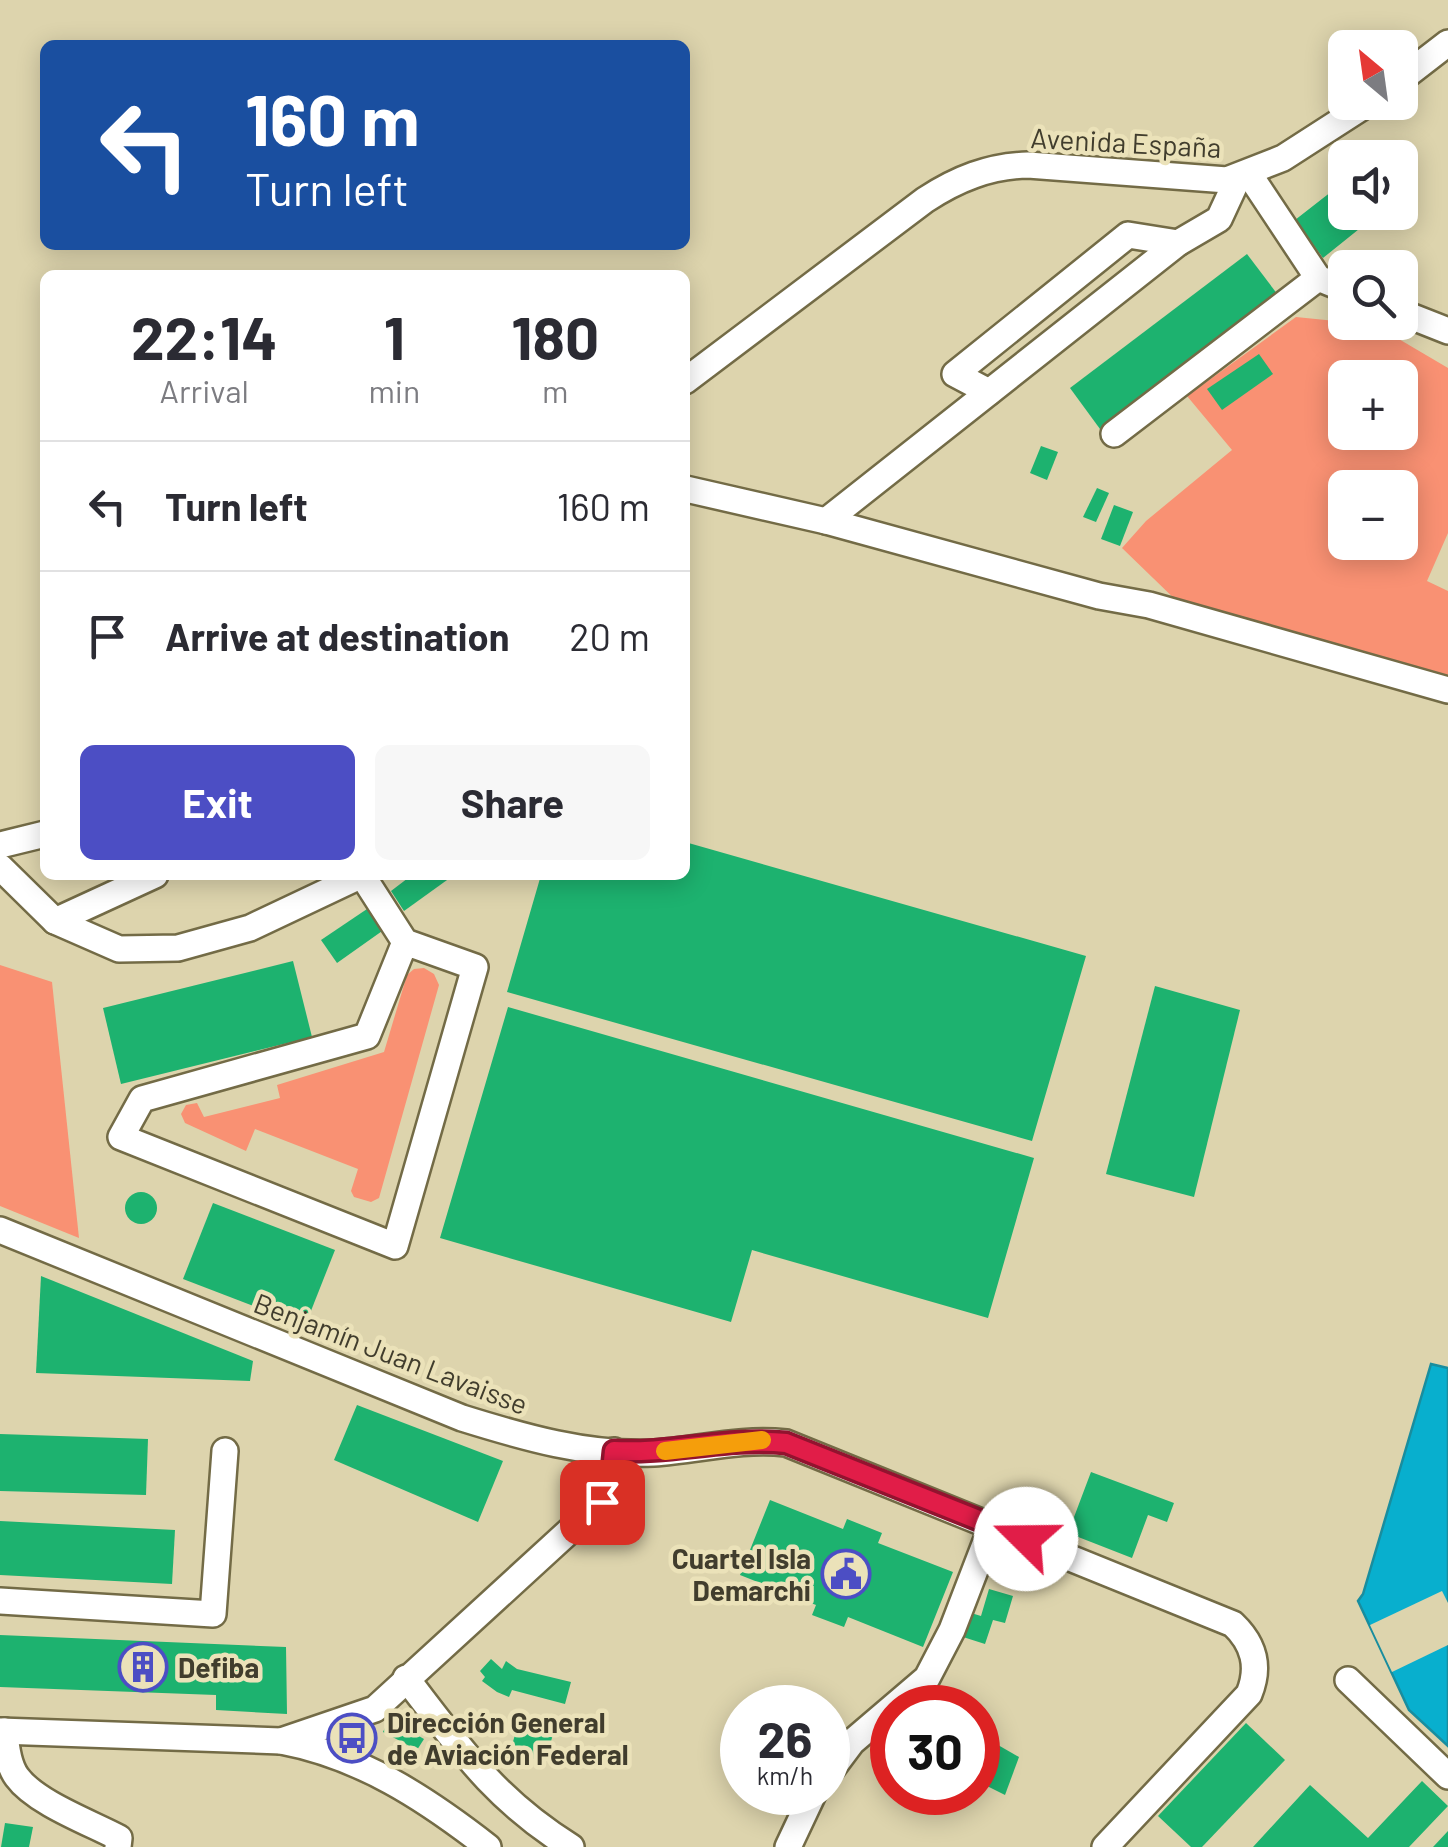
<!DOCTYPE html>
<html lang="en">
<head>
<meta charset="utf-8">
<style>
	:root { --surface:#fff; --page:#f7f7f7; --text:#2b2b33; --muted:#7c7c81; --line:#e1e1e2; --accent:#4c4ec4 }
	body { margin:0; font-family:Barlow,sans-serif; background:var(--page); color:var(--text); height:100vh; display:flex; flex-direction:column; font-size:38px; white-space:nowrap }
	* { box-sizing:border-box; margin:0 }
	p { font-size:32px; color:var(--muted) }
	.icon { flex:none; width:55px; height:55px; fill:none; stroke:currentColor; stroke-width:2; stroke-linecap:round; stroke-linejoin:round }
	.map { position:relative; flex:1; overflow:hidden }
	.sheet { position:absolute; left:40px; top:270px; width:650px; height:610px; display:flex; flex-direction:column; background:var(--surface); border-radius:15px; box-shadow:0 5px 25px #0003 }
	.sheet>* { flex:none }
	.top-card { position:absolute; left:40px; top:40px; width:650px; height:210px; border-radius:15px; box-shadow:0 5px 25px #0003; background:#1a4fa0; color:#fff; overflow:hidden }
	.needle { width:65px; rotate:331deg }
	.fabs { position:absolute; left:1328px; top:30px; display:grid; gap:20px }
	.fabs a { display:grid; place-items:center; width:90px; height:90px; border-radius:15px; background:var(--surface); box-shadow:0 5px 25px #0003; font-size:50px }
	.speed { position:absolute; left:720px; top:1685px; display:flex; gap:20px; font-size:50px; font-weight:700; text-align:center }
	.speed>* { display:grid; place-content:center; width:130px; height:130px; border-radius:50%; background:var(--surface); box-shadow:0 5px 25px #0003; line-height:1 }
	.speed small { font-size:25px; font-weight:400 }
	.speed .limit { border:15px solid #d22; background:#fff; color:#111 }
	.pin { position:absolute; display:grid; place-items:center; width:85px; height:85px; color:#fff; margin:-42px; border-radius:20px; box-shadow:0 5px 15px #0006 }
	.me { position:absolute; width:110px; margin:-55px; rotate:292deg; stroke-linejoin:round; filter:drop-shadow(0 0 8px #0008) }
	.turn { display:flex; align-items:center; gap:35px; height:210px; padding:0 40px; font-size:45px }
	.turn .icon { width:130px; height:130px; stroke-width:2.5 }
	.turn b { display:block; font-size:70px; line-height:85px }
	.eta { display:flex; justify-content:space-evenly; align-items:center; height:170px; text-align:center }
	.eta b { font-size:60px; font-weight:700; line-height:70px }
	.cta { display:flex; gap:20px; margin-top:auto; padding:20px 40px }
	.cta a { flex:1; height:115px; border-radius:15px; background:var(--accent); color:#fff; font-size:40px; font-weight:700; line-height:115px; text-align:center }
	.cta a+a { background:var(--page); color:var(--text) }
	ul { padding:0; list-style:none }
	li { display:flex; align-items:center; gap:30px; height:130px; padding:0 40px; border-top:2px solid var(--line) }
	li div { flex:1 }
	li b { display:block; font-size:38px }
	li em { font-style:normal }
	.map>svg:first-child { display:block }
	.green { fill:#f99173; fill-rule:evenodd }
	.water { fill:#08afce; stroke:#198d9e; stroke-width:2.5 }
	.pier { fill:#ddd4ad }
	.building { fill:#1db26f }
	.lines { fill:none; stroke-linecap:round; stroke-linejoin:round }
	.minor-casing { stroke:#736b46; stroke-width:30 }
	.minor { stroke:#fff; stroke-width:25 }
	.route-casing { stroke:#92132f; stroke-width:25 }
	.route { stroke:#e11d48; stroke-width:18 }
	.slow { stroke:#f59e0b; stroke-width:18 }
	.labels { text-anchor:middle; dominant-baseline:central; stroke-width:9; stroke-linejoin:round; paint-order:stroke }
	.street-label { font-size:28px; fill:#413d2d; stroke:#ebe2b9 }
	.poi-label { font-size:28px; font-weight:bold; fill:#413d2d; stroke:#ebe2b9; text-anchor:start }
</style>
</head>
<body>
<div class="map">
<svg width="1448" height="1847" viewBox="0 0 1448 1847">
	<rect width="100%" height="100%" fill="#ddd4ad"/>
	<!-- green -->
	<g class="green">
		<path d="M1296,317L1375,325L1448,368V533L1427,581L1448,591V682L1184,608L1122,548L1146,521L1232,450L1187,396ZM1345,378H1400V432H1345ZM1345,488H1400V542H1345Z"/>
		<polygon points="0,965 52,982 79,1238 0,1206"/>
		<polygon points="424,968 434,974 439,985 379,1198 371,1202 354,1197 351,1191 358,1169 255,1129 246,1151 185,1123 181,1114 186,1105 197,1103 204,1117 280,1098 277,1085 384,1052 407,975 414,969"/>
	</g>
	<!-- water -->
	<polygon class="water" points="1431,1364 1448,1368 1448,1746 1409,1710 1358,1601 1363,1594"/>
	<!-- pier -->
	<polygon class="pier" points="1442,1591 1448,1603 1448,1645 1392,1672 1370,1625"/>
	<!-- building -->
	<g class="building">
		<polygon points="1345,181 1345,212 1370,212 1374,217 1323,258 1295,220"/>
		<polygon points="1247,254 1278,295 1100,429 1070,388"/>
		<polygon points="1259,354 1273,374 1222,410 1207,389"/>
		<polygon points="1041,446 1058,452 1047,480 1030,473"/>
		<polygon points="1097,488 1109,493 1096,522 1083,517"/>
		<polygon points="1114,505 1133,512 1120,546 1101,539"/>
		<polygon points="685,842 1086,956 1032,1141 507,992 541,875 685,875"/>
		<polygon points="412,875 454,875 404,911 391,891"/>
		<polygon points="370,907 385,929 337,963 321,940"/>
		<polygon points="293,961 312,1037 121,1084 103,1008"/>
		<polygon points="1155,986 1240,1010 1194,1197 1106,1174"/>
		<polygon points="508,1007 1034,1158 988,1318 752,1250 731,1322 440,1238"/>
		<circle cx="141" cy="1208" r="16"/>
		<polygon points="213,1203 335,1250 305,1326 183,1279"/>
		<polygon points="41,1276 253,1361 250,1381 36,1373"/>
		<polygon points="357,1405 503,1461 478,1522 334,1460"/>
		<polygon points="0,1434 148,1439 146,1495 0,1491"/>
		<polygon points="1091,1472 1174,1503 1167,1522 1148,1515 1132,1558 1068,1533"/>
		<polygon points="770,1500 843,1529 847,1519 882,1533 878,1543 953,1572 923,1647 848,1617 844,1627 812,1615 816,1605 740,1575"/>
		<polygon points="0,1521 175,1530 172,1584 0,1575"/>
		<polygon points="989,1589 1013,1596 1005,1623 993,1620 985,1644 963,1637 971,1613 981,1616"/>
		<polygon points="0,1635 286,1647 287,1714 216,1710 216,1695 0,1687"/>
		<polygon points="491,1659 502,1669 506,1661 517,1669 571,1682 565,1704 512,1690 509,1697 497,1692 482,1681 485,1677 480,1671"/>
		<polygon points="389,1719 424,1739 417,1750 383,1732"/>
		<polygon points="519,1721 554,1731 545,1762 510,1752"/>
		<polygon points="1246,1723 1285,1760 1202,1847 1191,1847 1158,1816"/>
		<polygon points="998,1745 1019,1757 1005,1795 983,1784"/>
		<polygon points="1422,1781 1448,1806 1409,1847 1253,1847 1310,1785 1368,1838"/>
		<polygon points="5,1823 33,1827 29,1847 1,1847"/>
		<polygon points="1448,1831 1448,1847 1433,1847"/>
	</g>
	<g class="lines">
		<!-- minor casing -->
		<g class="minor-casing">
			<g id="minor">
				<polyline points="1400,80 1448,43"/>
				<polyline points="1249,174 1318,278 1345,289"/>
				<polyline points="1400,312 1448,331"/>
				<path d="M685,381L925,200C957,179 989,166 1028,165L1227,180L1283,158L1370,102"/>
				<polyline points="989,392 955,374 1128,235 1178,243"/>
				<polyline points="1114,434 1318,278"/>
				<polyline points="686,489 826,521 1099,596 1149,605 1448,690"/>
				<polyline points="826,521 1178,243 1219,219 1238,178"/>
				<polyline points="0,845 45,834"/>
				<polyline points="0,867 55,921 119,949 178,948 250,928 362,875"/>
				<polyline points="362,875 405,942 475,967 395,1246 121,1137 142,1099 367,1036 405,942"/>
				<polyline points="55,921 155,875"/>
				<path d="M0,1230L462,1418C523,1437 588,1456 654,1453C699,1450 740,1438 786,1443L1233,1624C1254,1644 1260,1667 1249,1694L1105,1847"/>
				<polyline points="0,1601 213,1614 225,1451"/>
				<path d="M406,1678C460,1748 494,1799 571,1847"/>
				<polyline points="1348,1680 1448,1776"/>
				<path d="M0,1731L281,1741C361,1756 425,1798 488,1847"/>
				<path d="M5,1731C6,1746 8,1765 17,1777C36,1803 91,1823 119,1838L118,1847"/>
				<polyline points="281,1741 375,1709 601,1502 610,1490 614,1451"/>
				<polyline points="828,1774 852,1742 927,1678 952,1630 992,1526"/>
				<polyline points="788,1847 814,1792"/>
			</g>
		</g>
		<!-- minor -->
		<use href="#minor" class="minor"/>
	</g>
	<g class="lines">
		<!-- route casing -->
		<g class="route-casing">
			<path id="route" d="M602,1502L610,1490L614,1451C672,1454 728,1437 786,1443L1026,1539"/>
		</g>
		<!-- route -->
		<use href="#route" class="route"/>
		<!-- slow -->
		<polyline class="slow" points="665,1451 762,1440"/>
	</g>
	<!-- icons -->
	<defs>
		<g id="civic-ring" transform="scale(2.5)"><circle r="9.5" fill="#ebe2b9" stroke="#4c4ec4" stroke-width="1.5"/><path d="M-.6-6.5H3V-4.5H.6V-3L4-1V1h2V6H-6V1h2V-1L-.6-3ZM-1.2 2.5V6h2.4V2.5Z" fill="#4c4ec4"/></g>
		<g id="building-ring" transform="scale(2.5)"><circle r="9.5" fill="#ebe2b9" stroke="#4c4ec4" stroke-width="1.5"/><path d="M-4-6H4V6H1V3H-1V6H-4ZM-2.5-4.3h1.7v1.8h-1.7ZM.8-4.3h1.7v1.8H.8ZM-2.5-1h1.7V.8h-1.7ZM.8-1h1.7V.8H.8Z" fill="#4c4ec4"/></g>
		<g id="bus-ring" transform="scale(2.5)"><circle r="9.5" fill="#ebe2b9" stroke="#4c4ec4" stroke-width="1.5"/><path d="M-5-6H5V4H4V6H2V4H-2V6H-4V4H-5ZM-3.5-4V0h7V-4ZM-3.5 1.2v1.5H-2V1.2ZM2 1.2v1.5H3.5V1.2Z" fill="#4c4ec4"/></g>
	</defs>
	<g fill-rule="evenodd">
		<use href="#civic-ring" x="846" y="1574"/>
		<use href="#building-ring" x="143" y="1667"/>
		<use href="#bus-ring" x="352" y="1738"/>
	</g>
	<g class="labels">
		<!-- street labels -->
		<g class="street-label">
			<text transform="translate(1126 142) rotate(3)">Avenida España</text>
			<text transform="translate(391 1353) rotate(21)">Benjamín Juan Lavaisse</text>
		</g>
		<!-- poi labels -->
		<g class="poi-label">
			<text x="811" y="1558" text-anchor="end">Cuartel Isla<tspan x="811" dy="32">Demarchi</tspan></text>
			<text x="178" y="1667">Defiba</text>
			<text x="387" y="1722">Dirección General<tspan x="387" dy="32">de Aviación Federal</tspan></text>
		</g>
	</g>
</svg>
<div class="fabs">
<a><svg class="needle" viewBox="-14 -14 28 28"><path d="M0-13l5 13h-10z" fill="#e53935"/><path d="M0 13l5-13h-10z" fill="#7c7c81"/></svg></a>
<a><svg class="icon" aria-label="sound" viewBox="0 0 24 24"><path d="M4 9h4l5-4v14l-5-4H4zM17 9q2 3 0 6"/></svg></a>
<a><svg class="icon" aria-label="search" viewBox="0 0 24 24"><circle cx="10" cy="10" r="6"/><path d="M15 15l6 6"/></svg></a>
<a>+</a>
<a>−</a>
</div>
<div class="speed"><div>26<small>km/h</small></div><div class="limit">30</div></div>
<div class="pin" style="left:602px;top:1502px;background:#d93025"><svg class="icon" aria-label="arrive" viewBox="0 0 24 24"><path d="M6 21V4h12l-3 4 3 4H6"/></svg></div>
<svg class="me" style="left:1026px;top:1539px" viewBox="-20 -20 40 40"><circle r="19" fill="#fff"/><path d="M0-13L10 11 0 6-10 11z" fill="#e11d48"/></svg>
<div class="top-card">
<div class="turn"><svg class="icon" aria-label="left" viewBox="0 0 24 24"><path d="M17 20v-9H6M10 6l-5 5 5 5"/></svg><div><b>160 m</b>Turn left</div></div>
</div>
<section class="sheet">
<div class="eta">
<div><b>22:14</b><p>Arrival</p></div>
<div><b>1</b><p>min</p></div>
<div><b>180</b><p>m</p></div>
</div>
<ul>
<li><svg class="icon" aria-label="left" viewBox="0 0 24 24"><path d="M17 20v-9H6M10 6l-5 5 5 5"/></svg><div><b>Turn left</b></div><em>160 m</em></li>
<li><svg class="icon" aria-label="arrive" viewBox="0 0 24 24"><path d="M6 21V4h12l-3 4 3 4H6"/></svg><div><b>Arrive at destination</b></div><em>20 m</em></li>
</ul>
<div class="cta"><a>Exit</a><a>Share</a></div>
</section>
</div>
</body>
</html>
